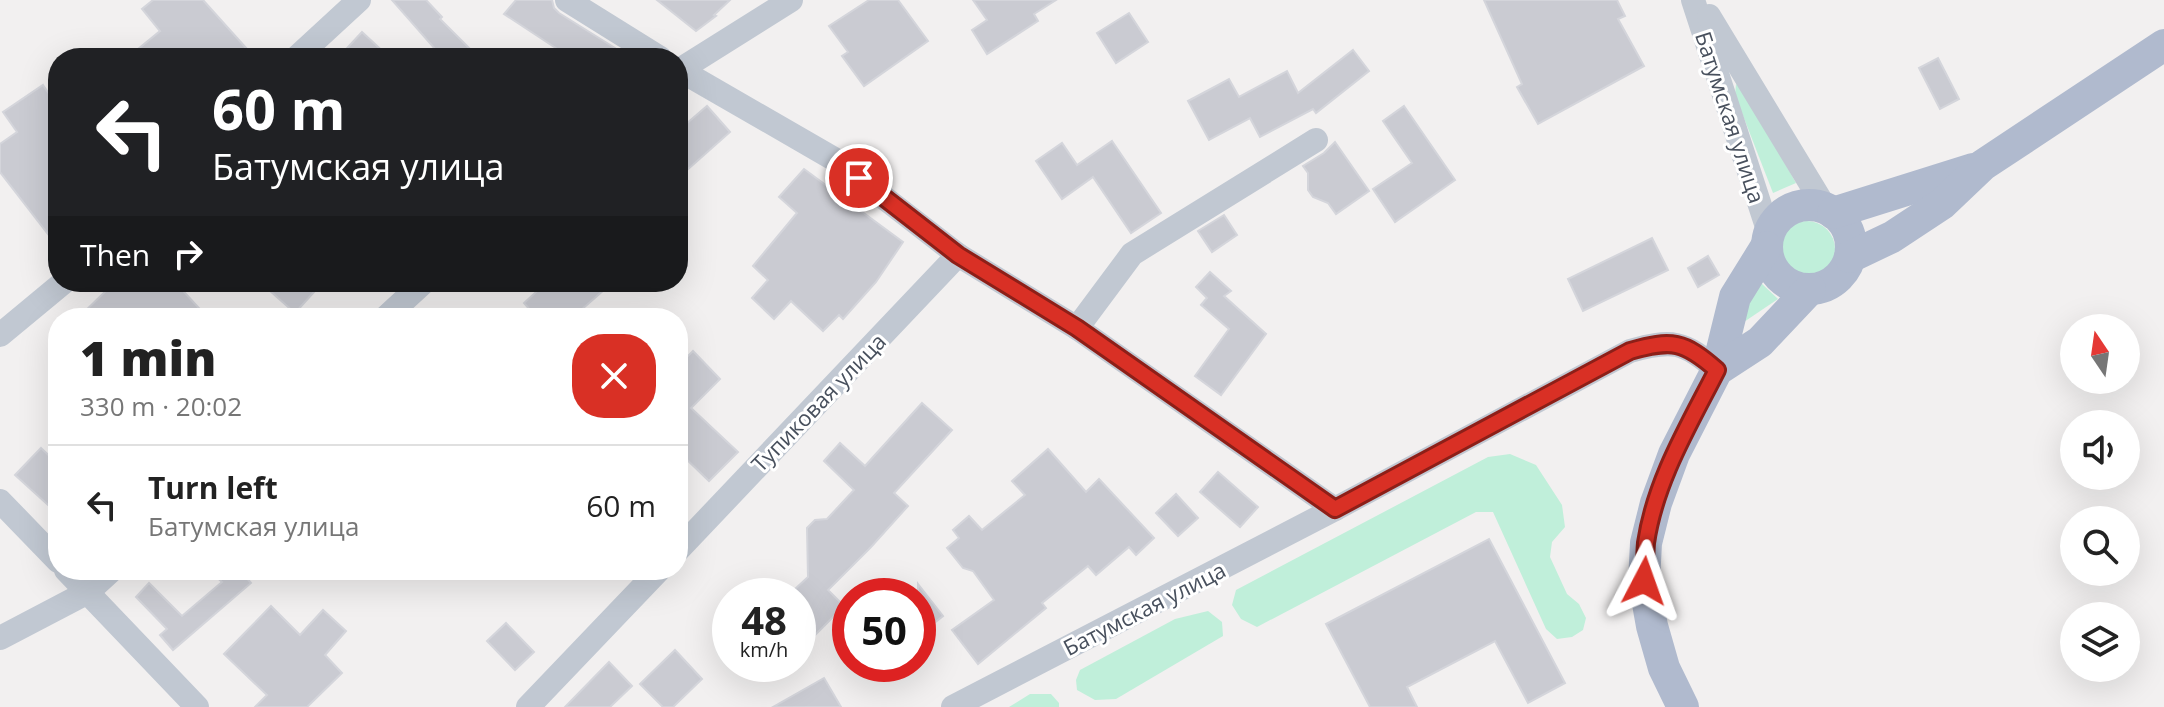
<!DOCTYPE html>
<html lang="en">
<head>
<meta charset="utf-8">
<style>
	:root { --surface:#fff; --page:#f2f2f2; --text:#222; --muted:#767676; --line:#e0e0e0 }
	body { margin:0; font-family:"Open Sans",sans-serif; background:var(--page); color:var(--text); height:100vh; display:flex; flex-direction:column; font-size:30px; white-space:nowrap }
	* { box-sizing:border-box; margin:0 }
	p { font-size:26px; color:var(--muted) }
	.icon { flex:none; width:44px; height:44px; fill:none; stroke:currentColor; stroke-width:2; stroke-linecap:round; stroke-linejoin:round }
	.map { position:relative; flex:1; overflow:hidden }
	.side { position:absolute; left:48px; top:308px; width:640px; height:272px; display:flex; flex-direction:column; background:var(--surface); border-radius:32px; box-shadow:0 8px 32px #0002 }
	.side>* { flex:none }
	.banner { position:absolute; left:48px; top:48px; width:640px; height:244px; border-radius:32px; box-shadow:0 8px 32px #0002; background:#202124; color:#fff; overflow:hidden }
	.needle { width:52px; rotate:347deg }
	.buttons { position:absolute; left:2060px; top:314px; display:grid; gap:16px }
	.buttons a { display:grid; place-items:center; width:80px; height:80px; border-radius:50%; background:var(--surface); box-shadow:0 8px 32px #0002; font-size:40px }
	.speed { position:absolute; left:712px; top:578px; display:flex; gap:16px; font-size:40px; font-weight:700; text-align:center }
	.speed>* { display:grid; place-content:center; width:104px; height:104px; border-radius:50%; background:var(--surface); box-shadow:0 8px 32px #0002; line-height:1 }
	.speed small { font-size:20px; font-weight:400 }
	.speed .limit { border:12px solid #d22; background:#fff; color:#111 }
	.pin { position:absolute; display:grid; place-items:center; width:68px; height:68px; color:#fff; margin:-34px; border:4px solid #fff; border-radius:50%; box-shadow:0 2px 8px #0007 }
	.me { position:absolute; width:88px; margin:-44px; rotate:4deg; stroke-linejoin:round; filter:drop-shadow(0 0 6px #0008) }
	.turn { display:flex; align-items:center; gap:28px; height:168px; padding:0 32px; font-size:36px }
	.turn .icon { width:104px; height:104px; stroke-width:2.5 }
	.turn b { display:block; font-size:56px; line-height:68px }
	.then { display:flex; align-items:center; height:76px; padding:0 32px; background:#0003; gap:16px; font-size:30px }
	.round { display:grid; place-items:center; flex:none; width:84px; height:84px; border-radius:32px; background:var(--page) }
	.summary { display:flex; align-items:center; justify-content:space-between; height:136px; padding:0 32px }
	h1 { font-size:48px; font-weight:800; line-height:60px }
	ul { padding:0; list-style:none }
	li { display:flex; align-items:center; gap:24px; height:120px; padding:0 32px; border-top:2px solid var(--line) }
	li div { flex:1 }
	li b { display:block; font-size:30px }
	li em { font-style:normal }
	.map>svg:first-child { display:block }
	.green { fill:#c0efda }
	.building { fill:#cacbd2; stroke:#d4d5db; stroke-width:2 }
	.lines { fill:none; stroke-linecap:round; stroke-linejoin:round }
	.minor { stroke:#c1c8d2; stroke-width:24 }
	.major { stroke:#b0bace; stroke-width:32 }
	.route-casing { stroke:#8d1f18; stroke-width:20 }
	.route { stroke:#d93025; stroke-width:14 }
	.labels { text-anchor:middle; dominant-baseline:central; stroke-width:6; stroke-linejoin:round; paint-order:stroke }
	.street-label { font-size:22px; fill:#48505d; stroke:#fff }
</style>
</head>
<body>
<div class="map">
<svg width="2164" height="707" viewBox="0 0 2164 707">
	<rect width="100%" height="100%" fill="#f2f0f0"/>
	<!-- green -->
	<g class="green">
		<polygon points="1736,84 1744,90 1796,183 1773,193 1735,95"/>
		<circle cx="1807" cy="249" r="28"/>
		<polygon points="1761,283 1778,299 1735,328"/>
		<polygon points="1510,454 1536,465 1562,505 1565,527 1552,542 1550,557 1567,594 1579,604 1586,618 1583,630 1572,637 1557,639 1546,629 1493,512 1476,512 1257,627 1241,619 1232,605 1236,590 1488,457"/>
		<polygon points="1208,611 1222,622 1223,636 1116,699 1095,700 1077,690 1076,680 1080,670 1175,619"/>
		<polygon points="1030,694 1051,694 1059,703 1059,707 1009,707"/>
	</g>
	<!-- building -->
	<g class="building">
		<polygon points="153,0 203,0 255,58 127,58 160,31 142,9"/>
		<polygon points="392,0 426,0 442,17 440,19 479,58 443,58"/>
		<polygon points="516,0 552,0 554,8 559,13 615,48 609,58 571,58 504,14"/>
		<polygon points="657,0 730,0 714,15 716,16 696,31"/>
		<polygon points="869,0 898,0 928,41 864,86 842,56 848,52 829,26"/>
		<polygon points="973,0 1056,0 1034,14 1038,21 987,54 972,30 987,20"/>
		<polygon points="1484,0 1617,0 1625,16 1618,19 1644,66 1538,124 1517,87 1522,84"/>
		<polygon points="1129,13 1148,42 1116,63 1097,33"/>
		<polygon points="362,32 390,58 338,58"/>
		<polygon points="1353,50 1369,71 1316,113 1313,109 1260,137 1250,118 1209,140 1188,101 1229,79 1239,97 1287,71 1298,93"/>
		<polygon points="1938,58 1959,99 1940,109 1919,68"/>
		<polygon points="43,85 58,107 58,247 0,172 0,144 17,132 3,112"/>
		<polygon points="707,106 730,132 678,178 678,131"/>
		<polygon points="1404,106 1455,180 1395,222 1373,189 1412,163 1383,121"/>
		<polygon points="1112,141 1161,213 1131,233 1093,177 1062,199 1036,161 1062,143 1077,165"/>
		<polygon points="1335,142 1369,191 1336,214 1328,203 1313,197 1308,190 1308,173 1303,166 1324,153"/>
		<polygon points="804,169 903,242 876,282 843,319 839,315 823,331 791,301 774,319 752,298 768,280 753,266 797,213 779,197"/>
		<polygon points="1224,215 1237,235 1212,252 1198,231"/>
		<polygon points="1652,238 1668,270 1583,311 1568,279"/>
		<polygon points="1708,256 1719,275 1698,287 1688,268"/>
		<polygon points="1210,272 1231,291 1224,296 1266,334 1221,395 1195,376 1229,329 1201,305 1207,298 1196,287"/>
		<polygon points="115,282 175,282 208,318 78,318"/>
		<polygon points="260,282 323,282 295,313"/>
		<polygon points="547,282 613,282 572,318 537,318 524,303"/>
		<polygon points="693,351 720,379 691,408 738,452 709,481 678,451 678,366"/>
		<polygon points="922,403 952,430 894,493 908,506 871,547 828,590 844,606 815,635 798,619 808,609 808,603 794,590 808,577 807,528 815,520 827,519 854,490 824,461 840,443 865,466"/>
		<polygon points="41,448 58,464 58,514 15,475"/>
		<polygon points="1048,449 1086,492 1099,479 1154,538 1136,555 1129,547 1096,575 1088,566 1042,603 1046,608 978,664 952,630 994,600 973,571 963,568 947,548 959,538 953,530 969,516 982,530 1025,495 1012,481"/>
		<polygon points="1218,472 1258,507 1240,527 1200,492"/>
		<polygon points="1176,494 1198,518 1178,536 1156,513"/>
		<polygon points="1489,539 1565,683 1528,703 1495,641 1407,687 1417,707 1370,707 1326,624"/>
		<polygon points="209,570 240,570 251,583 173,650 160,635 167,629 136,597 149,583 182,616 222,582"/>
		<polygon points="918,584 943,616 918,636"/>
		<polygon points="271,606 300,635 323,610 346,631 325,655 342,673 307,707 255,707 267,695 224,654"/>
		<polygon points="506,623 534,652 515,670 487,641"/>
		<polygon points="675,650 702,679 673,707 663,707 640,684"/>
		<polygon points="609,662 632,686 610,707 565,707"/>
		<polygon points="824,678 841,707 773,707"/>
	</g>
	<g class="lines">
		<!-- minor -->
		<g class="minor">
			<polyline points="567,0 660,58"/>
			<polyline points="1693,0 1769,233"/>
			<polyline points="1709,16 1826,209"/>
			<polyline points="296,58 359,0"/>
			<polyline points="678,69 834,159 958,255 1077,328 1335,509"/>
			<polyline points="678,71 791,0"/>
			<polyline points="385,318 424,282"/>
			<polyline points="1077,328 1132,254 1316,140"/>
			<polyline points="0,335 64,282"/>
			<polyline points="0,501 58,561"/>
			<polyline points="678,550 958,255"/>
			<polyline points="66,570 197,707"/>
			<polyline points="0,638 88,592 112,570"/>
			<polyline points="528,707 659,570"/>
			<path d="M953,707L1335,509L1630,351C1672,339 1684,341 1717,370"/>
		</g>
		<!-- major -->
		<g class="major">
			<circle cx="1809" cy="247" r="42"/>
			<polyline points="1833,213 1973,169"/>
			<polyline points="1850,257 1892,237 1942,204 1983,165 2164,45"/>
			<polyline points="1717,370 1735,297 1766,247"/>
			<polyline points="1683,707 1664,668 1652,626 1644,581 1646,543 1656,503 1674,454 1717,370 1760,342 1810,289"/>
		</g>
	</g>
	<g class="lines">
		<!-- route casing -->
		<g class="route-casing">
			<path id="route" d="M859,178L958,255L1077,328L1335,509L1630,351C1672,339 1684,341 1717,370C1689,425 1655,481 1646,543C1645,556 1645,569 1644,581"/>
		</g>
		<!-- route -->
		<use href="#route" class="route"/>
	</g>
	<g class="labels">
		<!-- street labels -->
		<g class="street-label">
			<text transform="translate(1731 117) rotate(72)">Батумская улица</text>
			<text transform="translate(818 402) rotate(-46)">Тупиковая улица</text>
			<text transform="translate(1144 608) rotate(-27)">Батумская улица</text>
		</g>
	</g>
</svg>
<div class="buttons">
<a><svg class="needle" viewBox="-14 -14 28 28"><path d="M0-13l5 13h-10z" fill="#e53935"/><path d="M0 13l5-13h-10z" fill="#767676"/></svg></a>
<a><svg class="icon" aria-label="sound" viewBox="0 0 24 24"><path d="M4 9h4l5-4v14l-5-4H4zM17 9q2 3 0 6"/></svg></a>
<a><svg class="icon" aria-label="search" viewBox="0 0 24 24"><circle cx="10" cy="10" r="6"/><path d="M15 15l6 6"/></svg></a>
<a><svg class="icon" aria-label="layers" viewBox="0 0 24 24"><path d="M12 4l9 5-9 5-9-5zM3 14l9 5 9-5"/></svg></a>
</div>
<div class="speed"><div>48<small>km/h</small></div><div class="limit">50</div></div>
<div class="pin" style="left:859px;top:178px;background:#d93025"><svg class="icon" aria-label="arrive" viewBox="0 0 24 24"><path d="M6 21V4h12l-3 4 3 4H6"/></svg></div>
<svg class="me" style="left:1644px;top:581px" viewBox="-20 -20 40 40"><path d="M0-17L14 15 0 8-14 15z" fill="#d93025" stroke="#fff" stroke-width="4"/></svg>
<div class="banner">
<div class="turn"><svg class="icon" aria-label="left" viewBox="0 0 24 24"><path d="M17 20v-9H6M10 6l-5 5 5 5"/></svg><div><b>60 m</b>Батумская улица</div></div>
<div class="then">Then<svg class="icon" aria-label="right" viewBox="0 0 24 24"><path d="M7 20v-9h11M14 6l5 5-5 5"/></svg></div>
</div>
<section class="side">
<div class="summary"><div><h1>1 min</h1><p>330 m · 20:02</p></div><a class="round" style="background:#d93025;color:#fff"><svg class="icon" aria-label="close" viewBox="0 0 24 24"><path d="M6 6l12 12M18 6L6 18"/></svg></a></div>
<ul>
<li><svg class="icon" aria-label="left" viewBox="0 0 24 24"><path d="M17 20v-9H6M10 6l-5 5 5 5"/></svg><div><b>Turn left</b><p>Батумская улица</p></div><em>60 m</em></li>
</ul>
</section>
</div>
</body>
</html>
